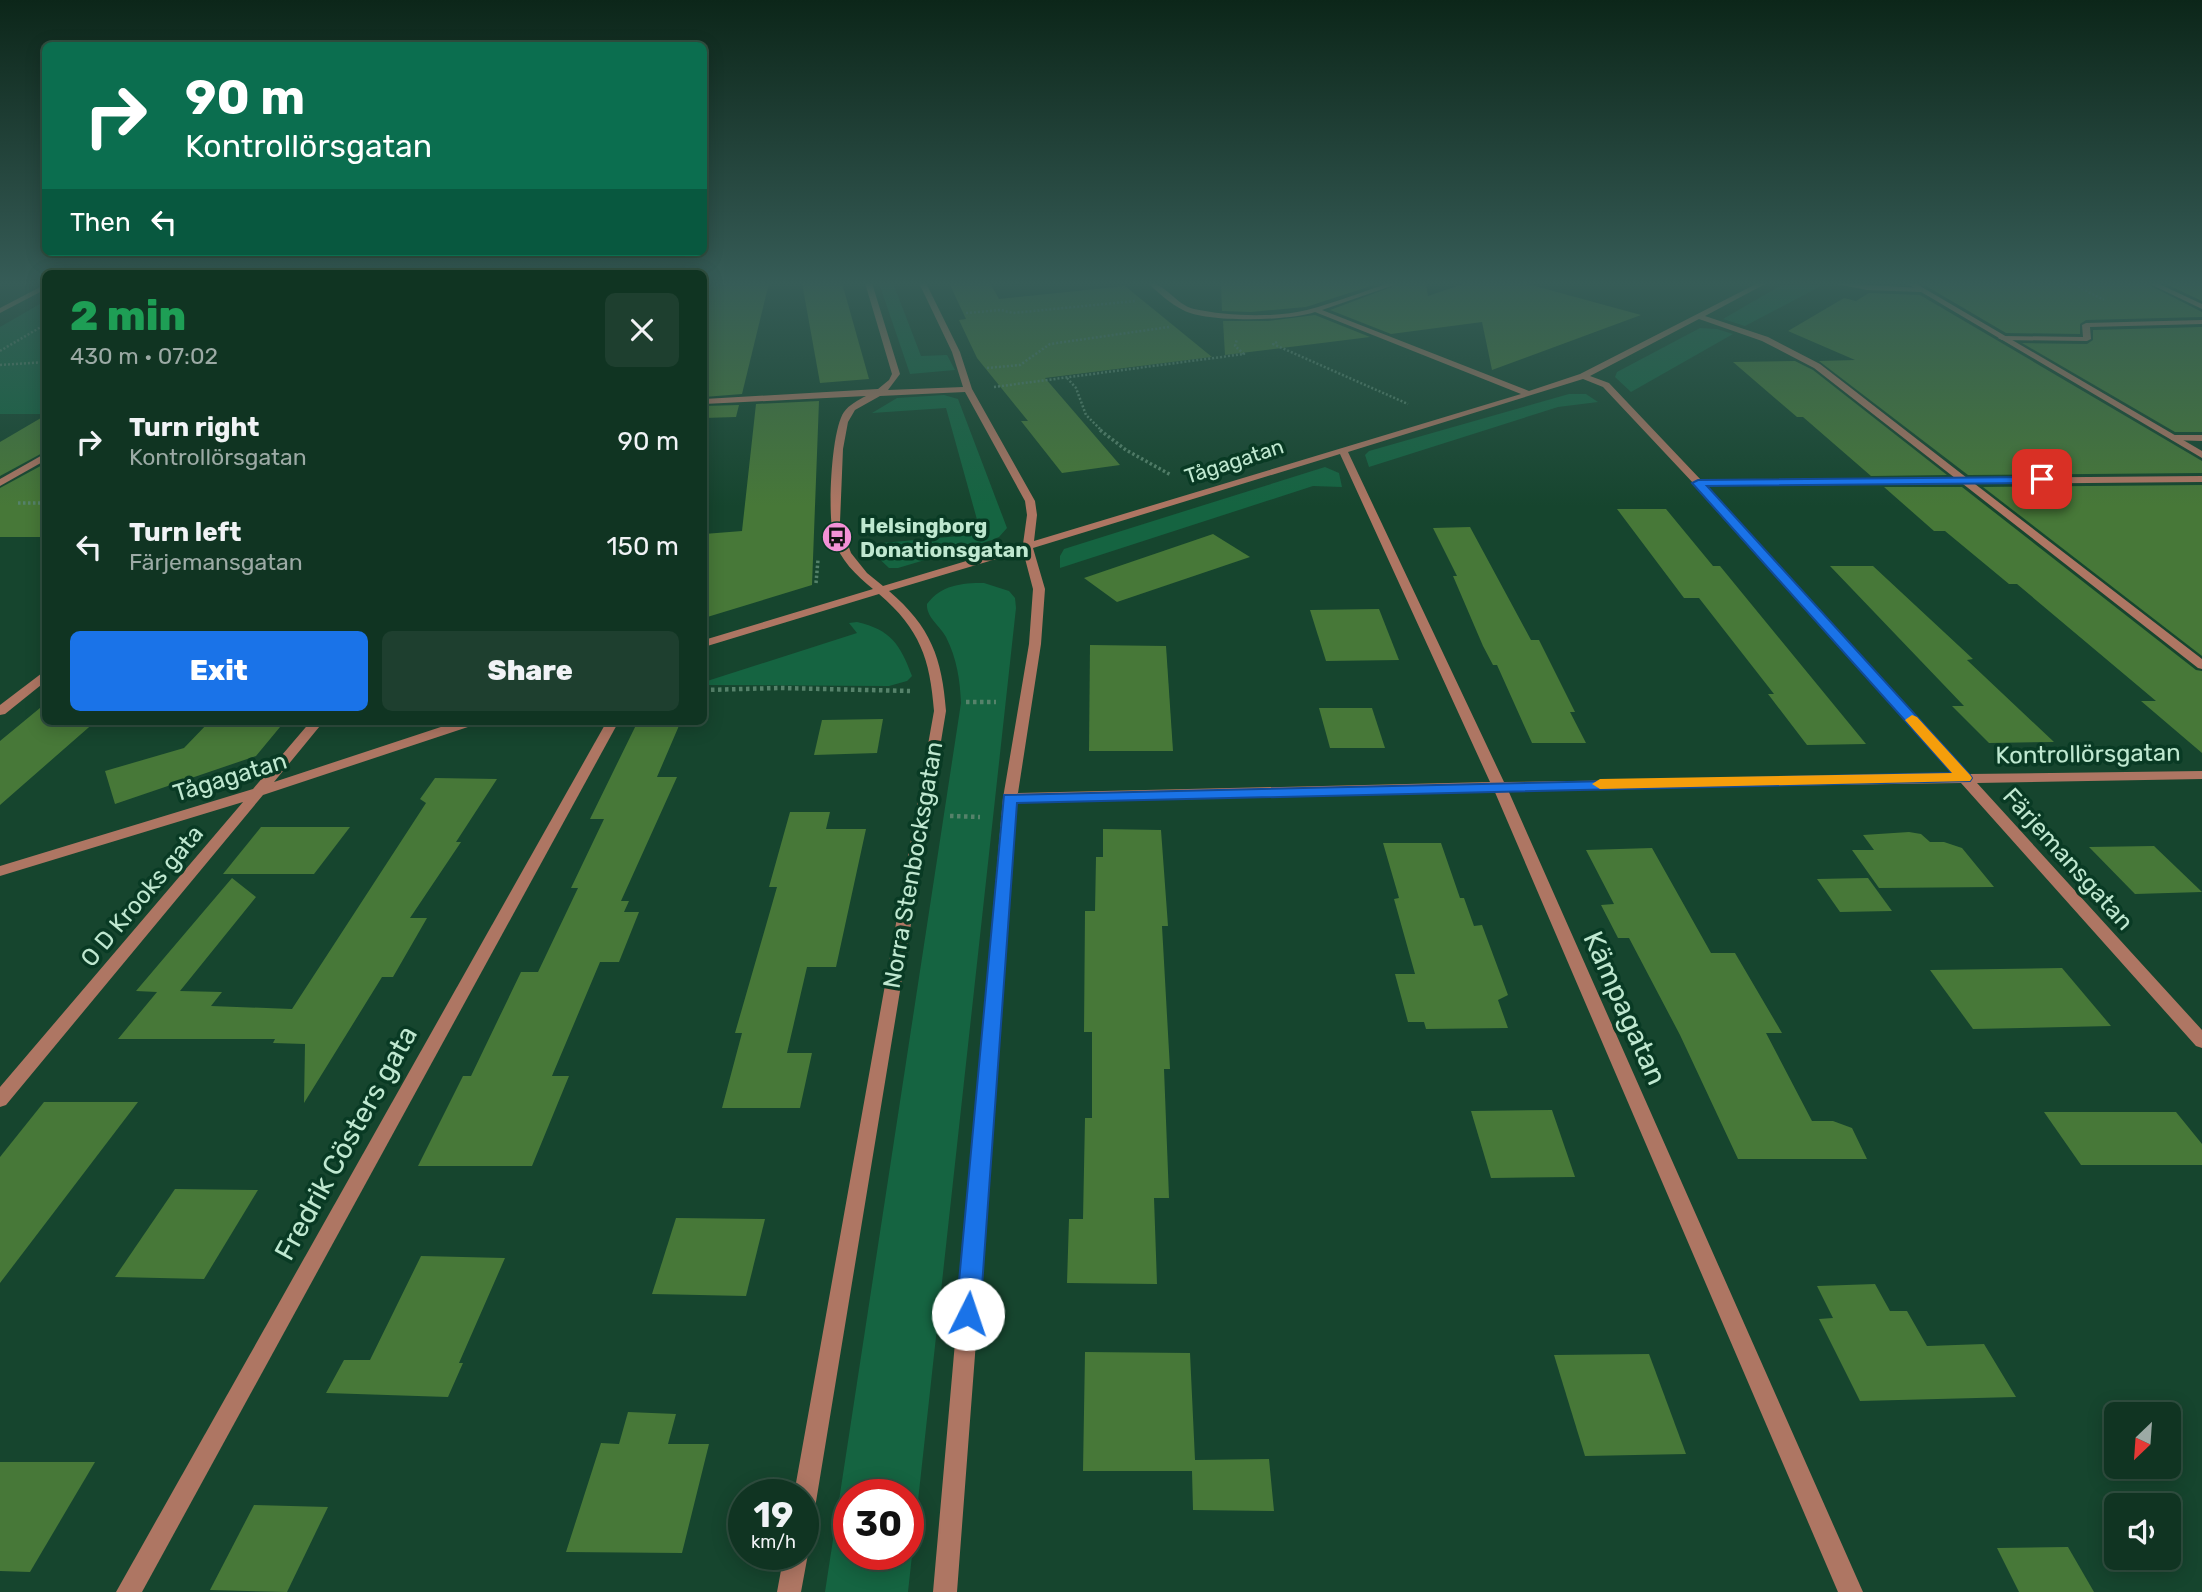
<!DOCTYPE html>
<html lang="en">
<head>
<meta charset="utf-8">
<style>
	:root { --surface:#103422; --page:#1e3f2f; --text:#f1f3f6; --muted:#9caaa5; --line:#304f40; --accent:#1a73e8 }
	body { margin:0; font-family:Rubik,sans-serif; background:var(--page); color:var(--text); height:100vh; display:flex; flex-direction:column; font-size:26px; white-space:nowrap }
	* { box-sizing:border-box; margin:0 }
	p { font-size:23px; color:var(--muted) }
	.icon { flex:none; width:38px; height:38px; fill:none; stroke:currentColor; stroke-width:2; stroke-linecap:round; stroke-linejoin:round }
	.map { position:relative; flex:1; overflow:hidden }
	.drawer { position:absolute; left:42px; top:270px; width:665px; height:455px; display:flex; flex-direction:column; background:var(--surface); border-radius:10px; box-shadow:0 4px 18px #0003,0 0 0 2px var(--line) }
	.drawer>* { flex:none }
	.banner { position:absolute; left:42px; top:42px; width:665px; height:214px; border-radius:10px; box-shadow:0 4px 18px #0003,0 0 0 2px var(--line); background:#0b6e4f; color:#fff; overflow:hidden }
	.needle { width:46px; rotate:205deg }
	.buttons { position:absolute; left:2104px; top:1402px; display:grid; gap:14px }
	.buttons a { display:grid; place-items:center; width:77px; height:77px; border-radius:10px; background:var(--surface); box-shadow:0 4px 18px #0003,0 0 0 2px var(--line); font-size:35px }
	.speed { position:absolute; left:728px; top:1479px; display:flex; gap:14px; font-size:35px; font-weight:700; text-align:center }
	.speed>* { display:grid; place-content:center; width:91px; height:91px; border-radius:50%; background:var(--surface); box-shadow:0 4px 18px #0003,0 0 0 2px var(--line); line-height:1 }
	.speed small { font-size:18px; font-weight:400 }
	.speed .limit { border:10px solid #d22; background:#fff; color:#111 }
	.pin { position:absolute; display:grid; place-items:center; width:60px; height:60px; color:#fff; margin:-30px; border-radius:14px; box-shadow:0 4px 10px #0006 }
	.me { position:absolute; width:77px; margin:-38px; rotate:4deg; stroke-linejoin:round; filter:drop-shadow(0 0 5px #0008) }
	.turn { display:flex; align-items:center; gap:24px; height:147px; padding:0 28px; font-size:32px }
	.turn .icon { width:91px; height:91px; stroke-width:2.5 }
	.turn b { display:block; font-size:49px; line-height:60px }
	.then { display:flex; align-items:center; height:66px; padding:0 28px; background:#0003; gap:14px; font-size:26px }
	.round { display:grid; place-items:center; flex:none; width:74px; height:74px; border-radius:10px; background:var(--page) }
	.summary { display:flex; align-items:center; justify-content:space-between; height:119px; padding:0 28px }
	h1 { font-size:42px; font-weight:800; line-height:52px; color:#1e9e55 }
	.action { display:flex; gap:14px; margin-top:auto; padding:14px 28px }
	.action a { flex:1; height:80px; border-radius:10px; background:var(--accent); color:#fff; font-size:28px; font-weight:800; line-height:80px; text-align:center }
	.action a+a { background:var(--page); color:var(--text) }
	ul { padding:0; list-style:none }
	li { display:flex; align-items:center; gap:21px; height:105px; padding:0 28px }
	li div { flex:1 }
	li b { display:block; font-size:26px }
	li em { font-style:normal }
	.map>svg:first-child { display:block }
	.green { fill:#156441; fill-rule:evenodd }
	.building { fill:#477838 }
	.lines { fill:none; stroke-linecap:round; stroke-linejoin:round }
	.path-far2 { stroke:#55826a; stroke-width:2.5; stroke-dasharray:2 2; stroke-linecap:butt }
	.path-far1 { stroke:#55826a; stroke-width:3.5; stroke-dasharray:2.5 2.5; stroke-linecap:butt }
	.path { stroke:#55826a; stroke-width:4.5; stroke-dasharray:3.5 3.5; stroke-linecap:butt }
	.service { fill:#ae7663; fill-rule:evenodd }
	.minor { fill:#ae7663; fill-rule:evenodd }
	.tertiary { fill:#ae7663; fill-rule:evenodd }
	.route { fill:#1a73e8; stroke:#114b97; stroke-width:2 }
	.slow { fill:#f59e0b }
	.labels { text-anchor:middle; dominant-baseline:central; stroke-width:7; stroke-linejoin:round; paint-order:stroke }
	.far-street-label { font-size:21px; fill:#bfe8d0; stroke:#093a24 }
	.far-poi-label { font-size:21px; font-weight:bold; fill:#bfe8d0; stroke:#093a24; text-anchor:start }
	.street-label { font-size:24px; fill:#bfe8d0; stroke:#093a24 }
	.near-street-label { font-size:28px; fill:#bfe8d0; stroke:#093a24 }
</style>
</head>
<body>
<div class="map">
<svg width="2202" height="1592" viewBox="0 0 2202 1592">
	<rect width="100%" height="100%" fill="#16452e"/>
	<!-- green -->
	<g class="green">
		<polygon points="879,283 893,283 921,356 947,355 955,370 910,374"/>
		<polygon points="1804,284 1821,286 1745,326 1723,319 1780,286"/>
		<polygon points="45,301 45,414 0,414 0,327"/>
		<polygon points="1700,328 1717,329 1733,334 1631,392 1615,377 1617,372"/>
		<polygon points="1569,394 1586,394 1598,402 1558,407 1369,467 1365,455 1369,451"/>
		<polygon points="944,395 958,399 1007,528 999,537 992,540 898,568 889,568 869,549 871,544 981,534 946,408 872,413 897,398"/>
		<polygon points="1325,467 1339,473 1342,487 1313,486 1060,568 1060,556 1064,549"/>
		<path d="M984,583L1009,591L1015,598L1016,608L908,1592H825L961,703C960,680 957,659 946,637C940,626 926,617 927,604C941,585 961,583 984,583ZM849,1494H908V1554H849Z"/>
		<path d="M857,622C891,630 900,644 912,676L907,681L889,686L704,685V682L857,633L849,623Z"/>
	</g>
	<!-- building -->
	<g class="building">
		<polygon points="704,283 769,283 742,394 704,397"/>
		<polygon points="802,283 842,283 869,379 820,383"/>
		<polygon points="949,283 990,283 999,299 1125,286 1212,357 1045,378 1120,465 1062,473 1021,421 1028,421 977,358 959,320 966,319"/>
		<polygon points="1221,283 1380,283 1306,307 1251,312 1222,311"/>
		<polygon points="1402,283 1426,283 1428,296 1466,283 1524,283 1641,315 1492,370 1482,322 1391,334 1330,310"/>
		<polygon points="1921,283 2145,283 2202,312 2202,317 2086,320 2080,324 2080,334 2006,333"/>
		<polygon points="2164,283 2202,283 2202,301"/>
		<polygon points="1869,293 1920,295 2202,461 2202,473 1968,475 1819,361 1855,360 1788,331 1844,298 1856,301"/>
		<polygon points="1315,315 1370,337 1225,355 1223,321 1268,321"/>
		<polygon points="2202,327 2202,432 2175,432 2022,343 2087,344 2093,340 2093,330"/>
		<polygon points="1795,361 1813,370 1947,475 1871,476 1803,417 1797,417 1733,362"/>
		<polygon points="819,401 812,585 704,618 704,534 742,531 756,404"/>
		<polygon points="739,405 736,417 704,418 704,406"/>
		<polygon points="46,415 46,451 0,476 0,442"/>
		<polygon points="46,463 46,537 0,537 0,488"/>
		<polygon points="2202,485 2202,656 1983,487"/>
		<polygon points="1884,487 1962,487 2196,670 2202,671 2202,753 2141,701 2156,701 2017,584 2009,584 1945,531 1934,531"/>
		<polygon points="1617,509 1666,509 1713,566 1720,566 1866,744 1807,745 1768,694 1774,694 1699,598 1684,598"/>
		<polygon points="1470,527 1531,640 1539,640 1575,712 1570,712 1586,743 1532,743 1497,665 1493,665 1483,646 1453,576 1457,576 1433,528"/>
		<polygon points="1213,534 1250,557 1117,602 1084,578"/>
		<polygon points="1830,566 1873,566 1973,659 1967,660 2054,742 1989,743 1952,706 1964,706"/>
		<polygon points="1379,609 1399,660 1326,661 1310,610"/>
		<polygon points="1090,645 1166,646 1173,751 1089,751"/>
		<polygon points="46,703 46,721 96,721 0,805 0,741"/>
		<polygon points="1319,708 1372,708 1385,748 1330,748"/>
		<polygon points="883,719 877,753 814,755 822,720"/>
		<polygon points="210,721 285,721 256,756 115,804 105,771 184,748"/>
		<polygon points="638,721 681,721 657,777 677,777 621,901 629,901 624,912 639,912 619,962 600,962 552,1076 569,1076 532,1166 418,1166 463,1076 471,1076 521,972 538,972 578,888 571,888 604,819 590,819"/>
		<polygon points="435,778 497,779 456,842 461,842 410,918 427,918 393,977 382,977 304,1103 305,1044 273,1043 275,1039 118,1039 157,992 136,991 232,878 256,897 180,991 222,992 211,1006 292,1009 426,803 420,799"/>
		<polygon points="790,812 830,812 826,829 866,829 836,967 807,967 787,1053 812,1053 800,1108 722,1108 742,1033 735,1033 777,887 769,887"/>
		<polygon points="261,827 350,827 314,874 223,874"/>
		<polygon points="1103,829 1161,830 1168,926 1162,926 1170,1069 1164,1069 1169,1198 1154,1198 1157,1284 1067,1283 1069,1219 1083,1219 1085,1118 1092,1118 1092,1032 1084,1032 1085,911 1095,911 1096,857 1103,857"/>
		<polygon points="1909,832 1921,834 1930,842 1944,842 1962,848 1994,887 1879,888 1852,850 1874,850 1863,835"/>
		<polygon points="1383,843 1441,843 1460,898 1464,898 1474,926 1482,925 1508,995 1498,1000 1508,1028 1426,1029 1424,1022 1408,1022 1395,974 1415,974 1394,899 1399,898"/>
		<polygon points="2154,846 2202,892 2135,894 2089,847"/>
		<polygon points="1652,848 1711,953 1735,953 1782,1033 1766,1033 1812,1121 1833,1121 1852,1128 1867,1159 1738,1159 1680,1035 1629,938 1618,938 1601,905 1614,904 1586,850"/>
		<polygon points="1868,878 1892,911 1840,912 1817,879"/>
		<polygon points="2062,968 2111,1026 1973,1029 1930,970"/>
		<polygon points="44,1102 138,1102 0,1283 0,1157"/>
		<polygon points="1552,1110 1575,1177 1491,1178 1471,1111"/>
		<polygon points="2044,1112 2176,1112 2202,1144 2202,1165 2081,1165"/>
		<polygon points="175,1189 258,1190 204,1279 115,1277"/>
		<polygon points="676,1218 765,1219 746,1296 652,1294"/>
		<polygon points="421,1256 505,1258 459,1363 463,1363 448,1397 326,1393 344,1360 370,1360"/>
		<polygon points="1875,1284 1890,1311 1907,1311 1927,1346 1984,1344 2016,1397 1860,1401 1819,1319 1833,1318 1817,1286"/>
		<polygon points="1085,1352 1190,1353 1195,1460 1269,1459 1274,1511 1193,1510 1192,1471 1083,1471"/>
		<polygon points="1649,1354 1686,1454 1585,1456 1554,1355"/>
		<polygon points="628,1412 676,1414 668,1444 709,1444 682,1553 566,1552 601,1443 619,1444"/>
		<polygon points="0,1462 95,1462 30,1572 0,1571"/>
		<polygon points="254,1505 328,1507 287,1592 210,1590"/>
		<polygon points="2068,1547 2094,1592 2019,1592 1997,1548"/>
	</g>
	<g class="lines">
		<!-- path-far2 -->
		<g class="path-far2">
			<polyline points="2071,283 2104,300"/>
			<polyline points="966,313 1001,310 1013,313 1135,301"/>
			<polyline points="1277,342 1273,344 1408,404"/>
			<polyline points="0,351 46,324"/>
			<polyline points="0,365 46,362"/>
			<polyline points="987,368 1020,365 1050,344 1169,327"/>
			<polyline points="1067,378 1076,388 1086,415 1102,431"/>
			<polyline points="994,387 1244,354 1235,346 1237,339"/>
		</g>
		<!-- path-far1 -->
		<g class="path-far1">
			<polyline points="1100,430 1126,450 1171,475"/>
			<polyline points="18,503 46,503"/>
			<polyline points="816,583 818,560"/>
		</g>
		<!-- path -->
		<g class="path">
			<polyline points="704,690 780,688 910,691"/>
			<polyline points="966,702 996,702"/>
			<polyline points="950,816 980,817"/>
		</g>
		<!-- service -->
		<polygon class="service" points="2202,320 2202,324 2090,327 2091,339 2087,341 2002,340 1998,338 2002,336 2083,337 2082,325 2086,323"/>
		<!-- minor -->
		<g class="minor">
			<path d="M865,283H872L900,374L888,390L963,387L952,352L919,283H926L960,352L972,389L1035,501L1037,515L1034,541L1521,394L1315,312C1289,321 1206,323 1183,310C1171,304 1158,293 1148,283C1166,283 1176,305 1194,309C1226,316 1275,318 1307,310C1334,303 1362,292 1389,283H1400L1322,310L1529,391L1580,374L1758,283H1767L1705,316L1768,337L1820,364L1967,478L2202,476V482L1975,484L2202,659V669L2198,668L1963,484L1706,486L1969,774L2202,771V779L1977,783L2202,1030V1048L2196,1046L1961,783L1508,790L1863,1592H1838L1494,790L1017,802L957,1592H933L1003,798L1029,644L1033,589L1023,551L889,591C931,627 942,658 946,711L815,1508L811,1516L803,1520V1494H794L934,711C930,659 920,629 879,594L704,647V640L873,589C856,575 840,560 834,539C827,517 831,430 844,412C849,405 858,400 866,396L704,404V399L878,389L889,380L892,374ZM1699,319L1762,341L1814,368L1955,478L1701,480L1609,383L1590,376ZM1583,379L1603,387L1695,485L1954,775L1504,782L1348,452ZM965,392L1025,501L1027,515L1023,544L883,586L867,573L851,553L840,522L843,449L848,422L855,410L880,396ZM1340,454L1490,782L1018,793L1041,644L1045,589L1033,548Z"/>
			<polygon points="1832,283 1921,288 1925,290 1921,292 1867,290"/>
			<polygon points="2148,283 2157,283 2202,304 2202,309"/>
			<polygon points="46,284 46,289 0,313 0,308"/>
			<polygon points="2174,435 2202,435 2202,441 2171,440 2171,436"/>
			<polygon points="46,453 46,460 0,486 0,479"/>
			<polygon points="46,670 46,681 5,714 0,715 0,705"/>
			<polygon points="311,721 324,721 274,782 459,721 478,721 477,724 263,795 6,1105 0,1107 0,1087 243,802 0,876 0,866 253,789"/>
			<polygon points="607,721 619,721 142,1592 116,1592"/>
			<polygon points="803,1545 808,1554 801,1592 777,1592 784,1554 803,1554"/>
		</g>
		<!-- tertiary -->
		<polygon class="tertiary" points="1906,283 1915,283 2202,451 2202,458"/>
	</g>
	<!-- sky -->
	<linearGradient id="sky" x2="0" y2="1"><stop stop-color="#0c2619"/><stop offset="0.56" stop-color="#365c57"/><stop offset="1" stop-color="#365c57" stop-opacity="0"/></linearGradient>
	<rect width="2202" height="506" fill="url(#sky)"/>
	<!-- route -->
	<polygon class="route" points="2046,477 2048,479 2042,483 1707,486 1970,775 1972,778 1970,781 1017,803 980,1314 977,1321 968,1325 960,1321 956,1314 1004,795 1952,773 1692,483 1698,480"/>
	<!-- slow -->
	<polygon class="slow" points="1912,715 1917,717 1970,775 1972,778 1970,781 1600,789 1592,784 1600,779 1952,773 1905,720"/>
	<!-- icons -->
	<defs>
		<g id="bus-disc" transform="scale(1.575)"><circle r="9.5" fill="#f391d6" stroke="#093a24"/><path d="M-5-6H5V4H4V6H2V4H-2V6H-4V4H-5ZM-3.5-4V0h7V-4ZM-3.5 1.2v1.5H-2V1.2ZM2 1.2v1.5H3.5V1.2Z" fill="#111"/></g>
	</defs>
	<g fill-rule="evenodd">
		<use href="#bus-disc" x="837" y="537"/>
	</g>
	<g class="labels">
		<!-- far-street labels -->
		<g class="far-street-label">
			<text transform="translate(1234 461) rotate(-18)">Tågagatan</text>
		</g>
		<!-- far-poi labels -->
		<g class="far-poi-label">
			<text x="860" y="525">Helsingborg<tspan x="860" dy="24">Donationsgatan</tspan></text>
		</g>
		<!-- street labels -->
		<g class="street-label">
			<text transform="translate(2088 754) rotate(-1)">Kontrollörsgatan</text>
			<text transform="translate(230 777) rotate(-17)">Tågagatan</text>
			<text transform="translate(2068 859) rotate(48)">Färjemansgatan</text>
			<text transform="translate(913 865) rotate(-80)">Norra Stenbocksgatan</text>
			<text transform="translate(142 896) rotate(-50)">O D Krooks gata</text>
		</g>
		<!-- near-street labels -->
		<g class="near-street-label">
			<text transform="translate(1625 1008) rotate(66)">Kämpagatan</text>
			<text transform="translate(346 1143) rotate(-61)">Fredrik Cösters gata</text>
		</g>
	</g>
</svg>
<div class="buttons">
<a><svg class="needle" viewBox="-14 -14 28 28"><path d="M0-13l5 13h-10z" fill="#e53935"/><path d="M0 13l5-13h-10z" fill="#9caaa5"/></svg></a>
<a><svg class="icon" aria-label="sound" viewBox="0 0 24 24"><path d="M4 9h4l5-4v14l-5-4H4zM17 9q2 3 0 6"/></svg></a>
</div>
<div class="speed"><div>19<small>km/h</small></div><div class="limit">30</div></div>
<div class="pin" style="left:2042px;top:479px;background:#d93025"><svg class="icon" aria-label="arrive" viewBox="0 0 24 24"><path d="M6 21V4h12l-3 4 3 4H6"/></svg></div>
<svg class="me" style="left:968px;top:1314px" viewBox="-20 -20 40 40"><circle r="19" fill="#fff"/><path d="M0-13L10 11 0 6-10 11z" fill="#1a73e8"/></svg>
<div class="banner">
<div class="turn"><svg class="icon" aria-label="right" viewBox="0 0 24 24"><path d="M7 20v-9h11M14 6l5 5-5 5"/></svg><div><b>90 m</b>Kontrollörsgatan</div></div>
<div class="then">Then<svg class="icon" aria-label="left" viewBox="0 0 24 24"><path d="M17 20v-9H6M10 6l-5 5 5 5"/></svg></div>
</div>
<section class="drawer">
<div class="summary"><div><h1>2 min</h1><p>430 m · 07:02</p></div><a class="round"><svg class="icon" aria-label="close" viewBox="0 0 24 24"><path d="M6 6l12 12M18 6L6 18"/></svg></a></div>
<ul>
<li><svg class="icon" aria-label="right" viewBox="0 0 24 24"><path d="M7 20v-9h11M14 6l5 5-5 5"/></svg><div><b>Turn right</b><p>Kontrollörsgatan</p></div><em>90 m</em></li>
<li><svg class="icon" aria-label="left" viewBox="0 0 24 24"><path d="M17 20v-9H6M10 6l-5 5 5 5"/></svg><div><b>Turn left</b><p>Färjemansgatan</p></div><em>150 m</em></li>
</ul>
<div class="action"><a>Exit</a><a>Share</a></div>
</section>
</div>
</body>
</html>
